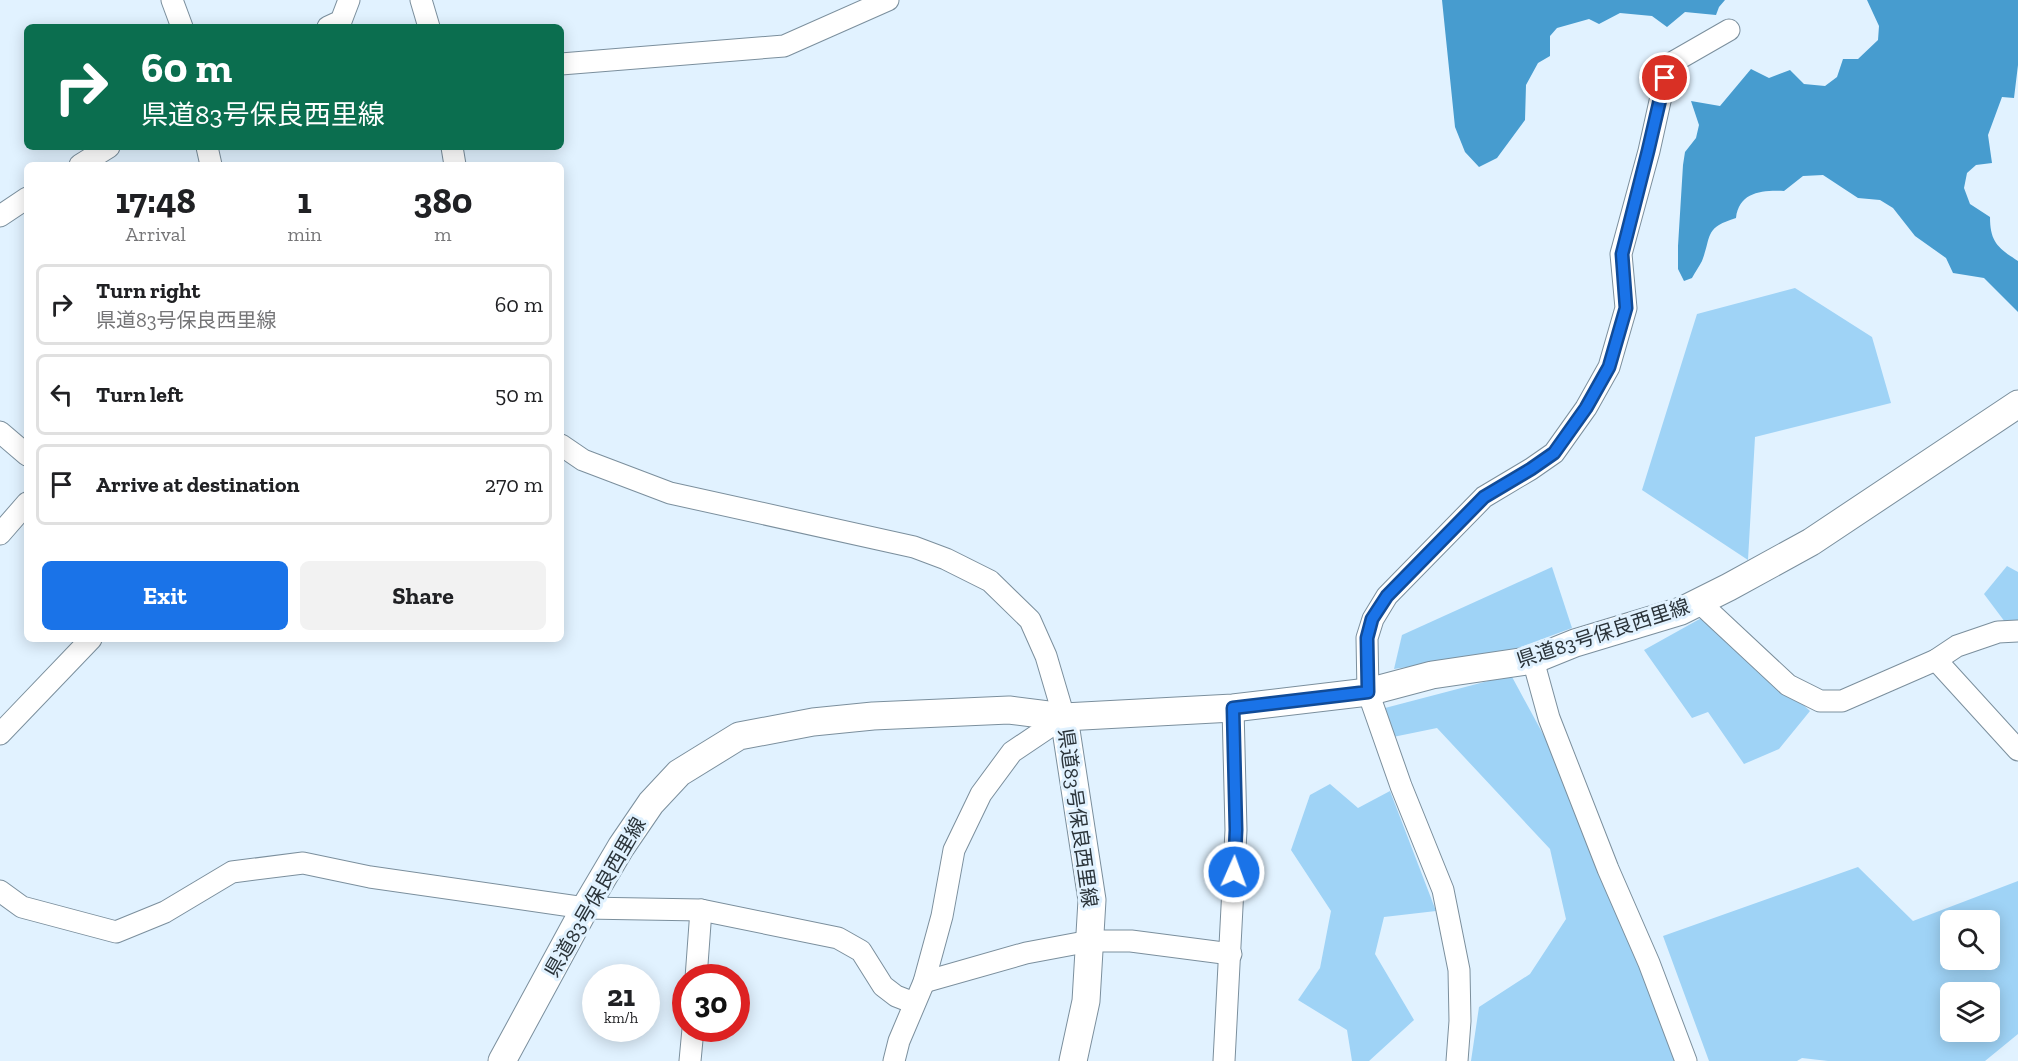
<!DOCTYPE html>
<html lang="en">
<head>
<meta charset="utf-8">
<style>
	:root { --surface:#fff; --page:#f2f2f2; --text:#202124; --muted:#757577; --line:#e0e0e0; --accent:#1a73e8 }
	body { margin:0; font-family:"Zilla Slab","Noto Sans JP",serif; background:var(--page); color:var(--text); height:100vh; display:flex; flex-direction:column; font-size:22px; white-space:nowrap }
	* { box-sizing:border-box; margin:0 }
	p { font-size:20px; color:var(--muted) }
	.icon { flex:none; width:33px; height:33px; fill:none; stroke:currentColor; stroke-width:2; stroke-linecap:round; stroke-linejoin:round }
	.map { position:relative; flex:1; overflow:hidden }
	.panel { position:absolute; left:24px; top:162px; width:540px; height:480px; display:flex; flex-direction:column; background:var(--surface); border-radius:9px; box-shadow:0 3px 15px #0003 }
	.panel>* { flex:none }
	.hud { position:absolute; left:24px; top:24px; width:540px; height:126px; border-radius:9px; box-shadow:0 3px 15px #0003; background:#0b6e4f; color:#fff; overflow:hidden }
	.controls { position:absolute; left:1940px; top:910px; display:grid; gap:12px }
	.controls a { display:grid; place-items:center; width:60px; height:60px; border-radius:9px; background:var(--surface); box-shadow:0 3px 15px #0003; font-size:30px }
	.speed { position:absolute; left:582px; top:964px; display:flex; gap:12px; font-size:30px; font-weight:700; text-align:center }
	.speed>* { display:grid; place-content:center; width:78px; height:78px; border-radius:50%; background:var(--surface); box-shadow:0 3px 15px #0003; line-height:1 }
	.speed small { font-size:15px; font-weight:400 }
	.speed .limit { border:9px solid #d22; background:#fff; color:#111 }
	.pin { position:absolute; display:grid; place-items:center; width:51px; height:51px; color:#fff; margin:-26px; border:3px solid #fff; border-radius:50%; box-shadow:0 2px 6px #0007 }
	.me { position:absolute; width:66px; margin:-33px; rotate:2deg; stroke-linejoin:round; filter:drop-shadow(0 0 4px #0008) }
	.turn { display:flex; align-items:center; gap:21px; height:126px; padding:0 18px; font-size:27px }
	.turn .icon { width:78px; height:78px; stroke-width:2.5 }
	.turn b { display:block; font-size:42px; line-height:51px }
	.eta { display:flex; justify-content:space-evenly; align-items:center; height:102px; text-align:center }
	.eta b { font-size:36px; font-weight:700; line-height:42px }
	.primary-button { display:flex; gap:12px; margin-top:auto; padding:12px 18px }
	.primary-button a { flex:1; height:69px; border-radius:9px; background:var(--accent); color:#fff; font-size:24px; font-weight:700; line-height:69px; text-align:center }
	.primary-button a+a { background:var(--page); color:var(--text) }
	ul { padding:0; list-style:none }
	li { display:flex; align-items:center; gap:18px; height:81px; margin:0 12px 9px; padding:0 6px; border:3px solid var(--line); border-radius:9px }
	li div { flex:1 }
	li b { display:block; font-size:22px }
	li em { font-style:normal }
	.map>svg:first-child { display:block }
	.green { fill:#9fd3f6; fill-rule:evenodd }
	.water { fill:#479ccf }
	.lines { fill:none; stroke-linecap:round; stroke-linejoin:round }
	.minor-casing { stroke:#7b8f9d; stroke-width:23 }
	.major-casing { stroke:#7b8f9d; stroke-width:29 }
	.minor { stroke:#fff; stroke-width:21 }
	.major { stroke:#fff; stroke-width:27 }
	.route-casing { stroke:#114b97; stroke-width:15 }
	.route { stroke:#1a73e8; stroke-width:10 }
	.labels { text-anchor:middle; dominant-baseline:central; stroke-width:6; stroke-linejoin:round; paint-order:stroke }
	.street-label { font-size:20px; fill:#2a3339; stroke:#e1f2ff }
</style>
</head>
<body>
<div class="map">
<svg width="2018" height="1061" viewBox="0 0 2018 1061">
	<rect width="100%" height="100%" fill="#e1f2ff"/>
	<!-- green -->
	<g class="green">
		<polygon points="1795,288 1872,337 1891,403 1755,437 1748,560 1642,490 1697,314"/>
		<polygon points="2007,566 2018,572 2018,622 2005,622 1984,594"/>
		<polygon points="1552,567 1572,628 1507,652 1394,669 1402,635"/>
		<polygon points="1705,616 1810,711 1779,749 1744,764 1708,712 1692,718 1644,650"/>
		<polygon points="1511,675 1556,758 1680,1061 1471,1061 1479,1007 1530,974 1566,919 1550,849 1437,728 1393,737 1385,708"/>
		<polygon points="1330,784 1358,808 1390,791 1436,911 1384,917 1375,954 1414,1020 1369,1061 1352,1061 1347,1030 1298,1000 1320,968 1331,911 1291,850 1310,795"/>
		<path d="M1858,867L1913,921L2018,881V1034L1985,1061H1828L1802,1058L1797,1061H1709L1663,936ZM1950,921H1989V960H1950ZM1950,993H1989V1032H1950Z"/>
	</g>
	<!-- water -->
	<g class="water">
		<polygon points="1442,0 1725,0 1719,7 1716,15 1685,12 1667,27 1652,16 1620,13 1599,24 1589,19 1557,28 1550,36 1550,56 1538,63 1526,85 1525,120 1497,158 1479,167 1465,152 1455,127"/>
		<path d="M1867,0H2018V65L2014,98L2002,97L1988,135L1992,163L1976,165L1967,173L1964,188L1970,204L1990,217C1990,242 1998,248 2018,261V312L1984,278L1953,273L1946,258L1915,236L1893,208L1880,200L1858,198L1823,175L1803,176L1784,191C1762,190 1739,192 1736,218C1704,228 1712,235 1702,261C1699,267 1695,272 1692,278L1684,281L1678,269V246L1683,165L1685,152L1696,138L1699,125L1691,101L1720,106L1751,69L1769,78L1790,70L1804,84L1825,86L1837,77L1843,59H1858L1878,40L1879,26Z"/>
	</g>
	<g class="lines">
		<!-- minor casing -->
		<g class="minor-casing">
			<g id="minor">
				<polyline points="172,0 182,27"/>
				<polyline points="421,0 429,27"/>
				<polyline points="328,27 341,21 349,0"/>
				<polyline points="561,64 784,46 888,0"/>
				<polyline points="207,147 211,165"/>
				<polyline points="452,147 455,165"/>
				<polyline points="80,165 109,147"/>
				<polyline points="0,216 27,198"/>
				<polyline points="0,432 27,455"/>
				<polyline points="561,445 583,460 670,493 914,547 946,559 990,581 1030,620 1046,656 1064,717 1012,752 981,794 954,850 942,916 924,982 899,1041 894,1061"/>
				<polyline points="0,534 27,503"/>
				<polyline points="1699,602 1788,685 1820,701 1842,701 1936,660 1957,646 1998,632 2018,631"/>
				<polyline points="1533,660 1549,718 1608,869 1649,963 1686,1061"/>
				<polyline points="1936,660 2018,750"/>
				<polyline points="0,734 91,639"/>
				<polyline points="0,891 22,907 116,932 165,912 232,872 303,863 370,877 585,908 701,910 838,938 861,951 883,986 896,996 914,1003"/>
				<polyline points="696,978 701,910"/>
				<polyline points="924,982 1026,953 1090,941 1131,941 1231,954"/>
				<polyline points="690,1061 693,1029"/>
				<polyline points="1224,1061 1236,830 1233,708"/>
				<polyline points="1457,1061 1460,1021 1459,970 1443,890 1401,786 1368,692 1367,638 1373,619 1387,596 1484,497 1531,469 1554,453 1586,408 1609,367 1626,308 1621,254 1649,151 1668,65 1729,30"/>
			</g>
		</g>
		<!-- major casing -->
		<g class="major-casing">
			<g id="major">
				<polyline points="1064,717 1092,900 1086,1001 1073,1061"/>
				<polyline points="502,1061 585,908 621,847 651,803 679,773 739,736 813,722 873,716 1009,710 1064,717 1233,708 1368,692 1432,675 1533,660 1575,643 1681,611 1729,587 1811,542 2018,404"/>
			</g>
		</g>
		<!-- minor -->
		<use href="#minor" class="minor"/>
		<!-- major -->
		<use href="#major" class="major"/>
	</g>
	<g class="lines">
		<!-- route casing -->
		<g class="route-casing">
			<polyline id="route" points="1234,872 1236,830 1233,708 1368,692 1367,638 1372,619 1387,596 1484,497 1531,469 1554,453 1586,408 1609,367 1626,308 1622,254 1648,151 1665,78"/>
		</g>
		<!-- route -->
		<use href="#route" class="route"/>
	</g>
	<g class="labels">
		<!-- street labels -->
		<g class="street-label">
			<text transform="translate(1603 633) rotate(-18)">県道83号保良西里線</text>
			<text transform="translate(1078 818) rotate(82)">県道83号保良西里線</text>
			<text transform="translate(595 897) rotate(-60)">県道83号保良西里線</text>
		</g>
	</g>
</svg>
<div class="controls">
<a><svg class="icon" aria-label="search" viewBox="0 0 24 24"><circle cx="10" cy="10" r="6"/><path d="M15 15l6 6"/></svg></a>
<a><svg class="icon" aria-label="layers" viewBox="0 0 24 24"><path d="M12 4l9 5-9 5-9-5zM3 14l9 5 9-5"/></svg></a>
</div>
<div class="speed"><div>21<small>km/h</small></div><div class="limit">30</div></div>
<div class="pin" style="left:1665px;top:78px;background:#d93025"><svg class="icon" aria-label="arrive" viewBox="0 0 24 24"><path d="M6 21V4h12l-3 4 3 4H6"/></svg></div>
<svg class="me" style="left:1234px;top:872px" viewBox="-20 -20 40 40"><circle r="17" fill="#1a73e8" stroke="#fff" stroke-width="3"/><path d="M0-11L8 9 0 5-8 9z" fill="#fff"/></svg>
<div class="hud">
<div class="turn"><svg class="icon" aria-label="right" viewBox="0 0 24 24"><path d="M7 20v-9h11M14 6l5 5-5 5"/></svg><div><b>60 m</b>県道83号保良西里線</div></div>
</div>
<section class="panel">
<div class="eta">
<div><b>17:48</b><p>Arrival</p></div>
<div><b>1</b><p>min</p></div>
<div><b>380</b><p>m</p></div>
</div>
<ul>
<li><svg class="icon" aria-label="right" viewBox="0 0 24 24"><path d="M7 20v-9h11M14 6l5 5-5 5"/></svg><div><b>Turn right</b><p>県道83号保良西里線</p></div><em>60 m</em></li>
<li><svg class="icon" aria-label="left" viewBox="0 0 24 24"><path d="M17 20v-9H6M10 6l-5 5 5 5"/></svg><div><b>Turn left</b></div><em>50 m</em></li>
<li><svg class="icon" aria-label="arrive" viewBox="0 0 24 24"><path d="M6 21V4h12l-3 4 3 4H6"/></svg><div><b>Arrive at destination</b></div><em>270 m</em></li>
</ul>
<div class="primary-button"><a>Exit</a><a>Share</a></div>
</section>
</div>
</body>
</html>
